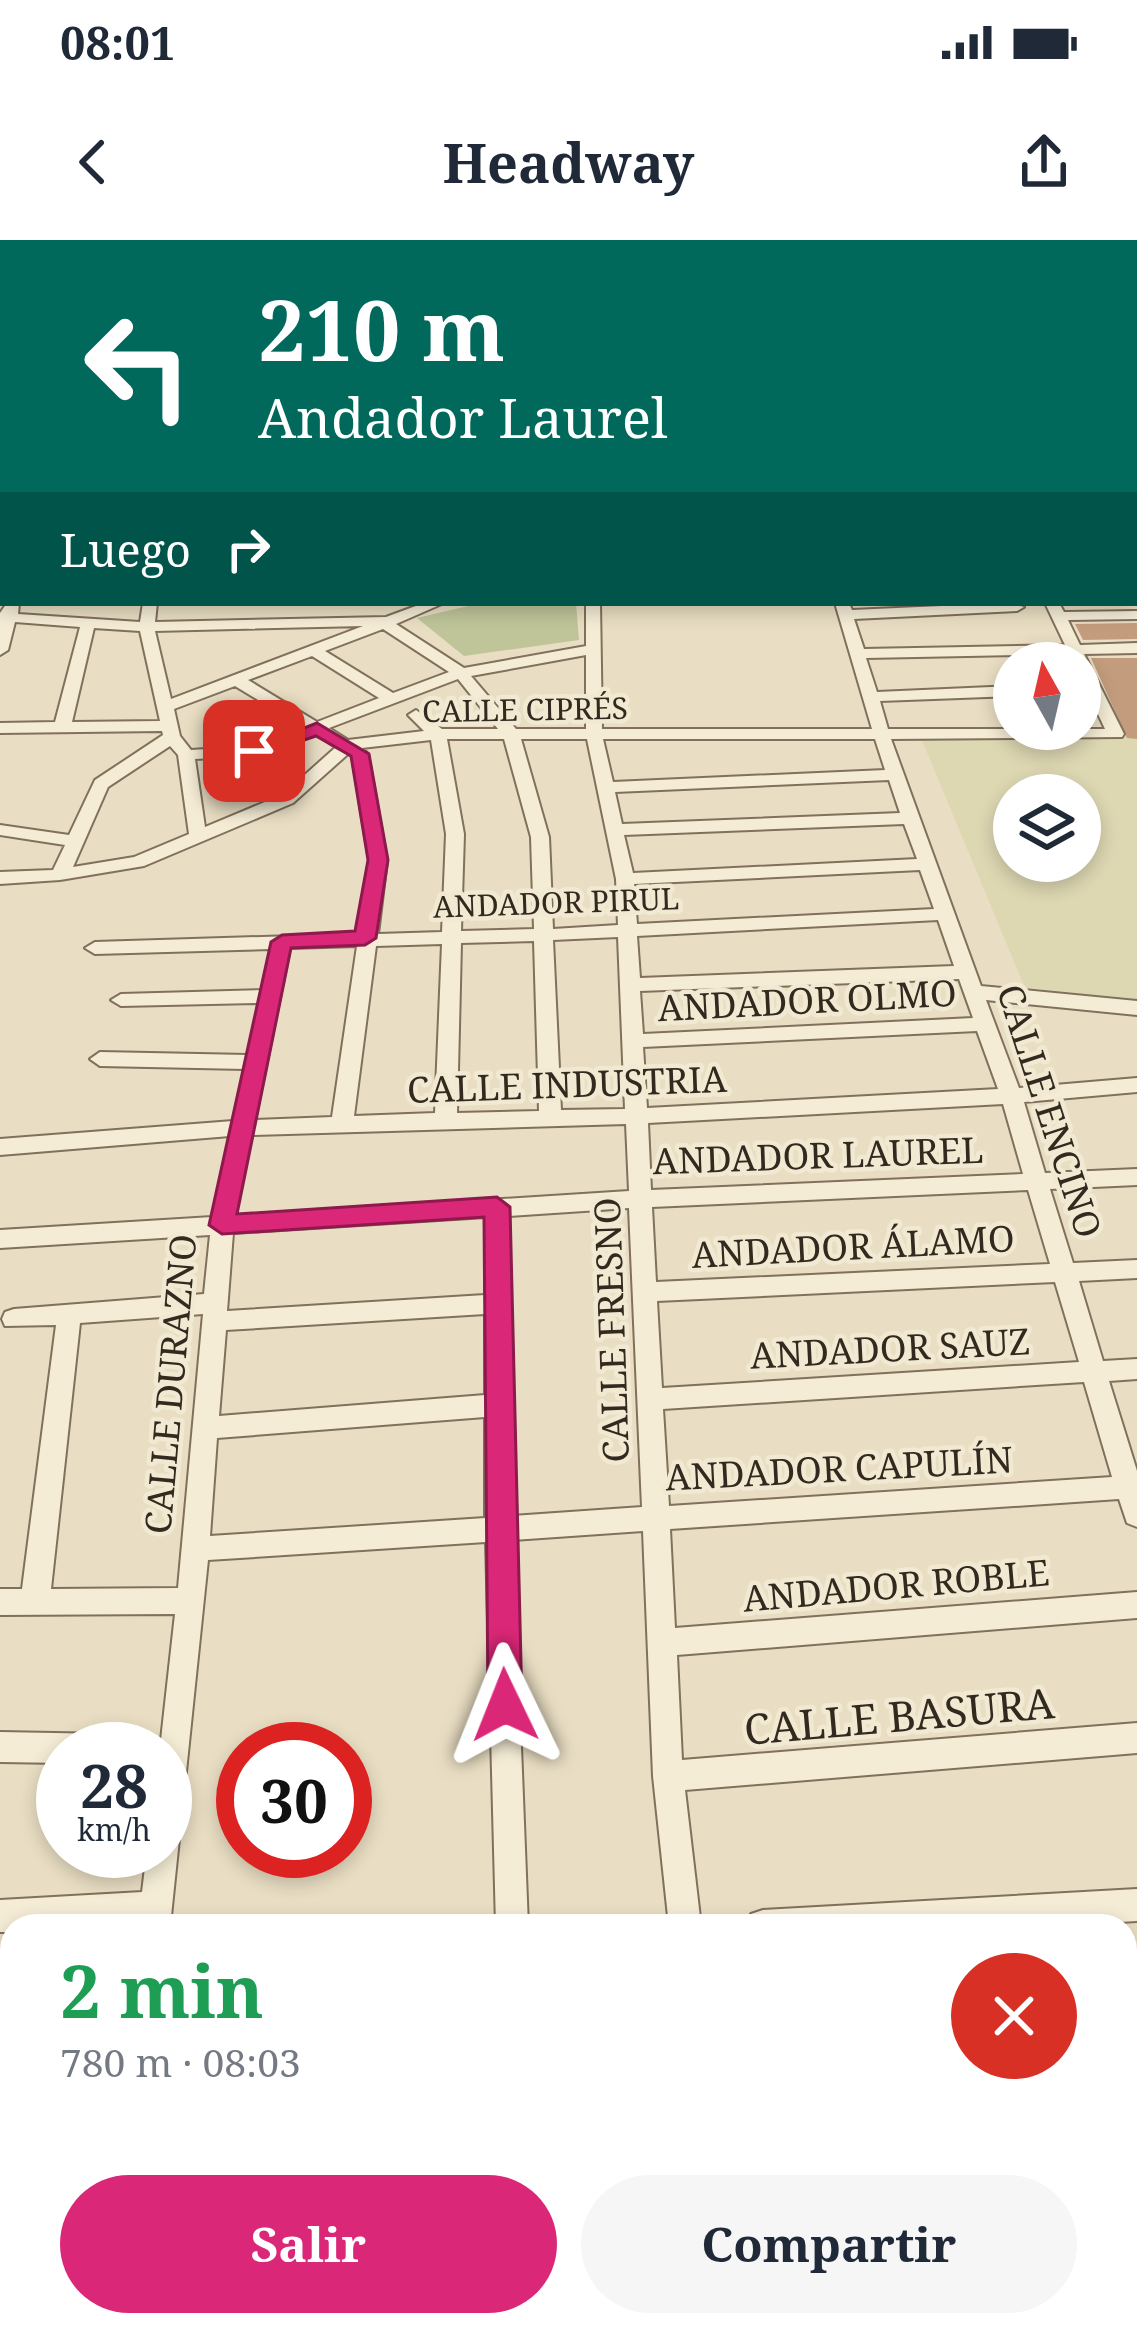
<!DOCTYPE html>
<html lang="es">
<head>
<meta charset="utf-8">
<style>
	:root { --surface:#fff; --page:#f6f6f7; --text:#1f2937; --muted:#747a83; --accent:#db2777 }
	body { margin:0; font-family:"Noto Serif",serif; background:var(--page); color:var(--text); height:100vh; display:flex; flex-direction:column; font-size:45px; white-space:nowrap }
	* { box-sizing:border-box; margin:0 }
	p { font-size:39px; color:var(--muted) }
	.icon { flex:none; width:66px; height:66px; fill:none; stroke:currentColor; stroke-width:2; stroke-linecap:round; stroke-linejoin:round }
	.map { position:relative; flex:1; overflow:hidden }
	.drawer { position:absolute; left:0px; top:1674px; width:1137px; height:423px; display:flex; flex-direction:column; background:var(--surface); border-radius:36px 36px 0 0; box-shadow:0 6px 18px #0003 }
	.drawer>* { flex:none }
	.hud { position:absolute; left:0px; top:0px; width:1137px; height:366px; box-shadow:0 6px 18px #0003; background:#00695c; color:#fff; overflow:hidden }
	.needle { width:78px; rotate:352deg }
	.tools { position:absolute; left:993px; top:402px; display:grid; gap:24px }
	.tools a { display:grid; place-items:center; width:108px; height:108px; border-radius:50%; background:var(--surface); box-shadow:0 6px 18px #0003; font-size:60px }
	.speed { position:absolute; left:36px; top:1482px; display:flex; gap:24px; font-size:60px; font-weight:700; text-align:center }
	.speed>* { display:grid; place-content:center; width:156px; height:156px; border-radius:50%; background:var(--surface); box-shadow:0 6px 18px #0003; line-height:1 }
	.speed small { font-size:30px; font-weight:400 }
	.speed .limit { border:18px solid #d22; background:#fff; color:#111 }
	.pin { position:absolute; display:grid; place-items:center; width:102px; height:102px; color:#fff; margin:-51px; border-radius:24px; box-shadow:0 6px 18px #0006 }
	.me { position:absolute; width:132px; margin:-66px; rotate:358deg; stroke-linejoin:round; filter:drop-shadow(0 0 9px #0008) }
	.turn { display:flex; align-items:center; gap:42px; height:252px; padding:0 60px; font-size:54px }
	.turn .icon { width:156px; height:156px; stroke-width:2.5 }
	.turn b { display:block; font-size:84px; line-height:102px }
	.then { display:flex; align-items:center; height:114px; padding:0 60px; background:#0003; gap:24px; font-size:45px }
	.round { display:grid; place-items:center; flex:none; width:126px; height:126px; border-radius:63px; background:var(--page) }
	.summary { display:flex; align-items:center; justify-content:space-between; height:204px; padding:0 60px }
	h1 { font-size:72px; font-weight:700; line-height:90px; color:#1e9e55 }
	.action { display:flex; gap:24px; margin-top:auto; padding:24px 60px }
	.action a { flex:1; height:138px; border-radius:72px; background:var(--accent); color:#fff; font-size:48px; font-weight:700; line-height:138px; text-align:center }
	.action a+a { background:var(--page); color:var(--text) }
	.status { display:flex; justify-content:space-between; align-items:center; height:84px; padding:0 60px; background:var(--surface); direction:ltr }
	.status svg { height:33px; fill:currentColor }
	header { display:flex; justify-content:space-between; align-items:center; height:156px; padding:0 60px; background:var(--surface); font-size:54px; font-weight:700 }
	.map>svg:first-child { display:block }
	.farmland { fill:#ddd7b2; fill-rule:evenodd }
	.green { fill:#bfc599 }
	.building { fill:#c39c7d }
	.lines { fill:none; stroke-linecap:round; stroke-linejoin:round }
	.minor-casing { stroke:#81705c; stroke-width:4 }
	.minor { fill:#f4ecd5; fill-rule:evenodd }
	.route { fill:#db2777; stroke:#8e194d; stroke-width:3 }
	.labels { text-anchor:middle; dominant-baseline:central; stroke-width:9; stroke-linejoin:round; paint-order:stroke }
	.far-street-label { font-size:30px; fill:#33291e; stroke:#f1e9d2 }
	.street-label { font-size:36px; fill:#33291e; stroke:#f1e9d2 }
	.near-street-label { font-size:42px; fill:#33291e; stroke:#f1e9d2 }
</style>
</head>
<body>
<div class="status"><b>08:01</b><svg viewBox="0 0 49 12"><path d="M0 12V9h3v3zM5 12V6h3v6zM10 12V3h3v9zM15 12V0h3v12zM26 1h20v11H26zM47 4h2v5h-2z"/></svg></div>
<header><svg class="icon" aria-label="back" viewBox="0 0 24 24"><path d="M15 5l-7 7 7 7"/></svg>Headway<svg class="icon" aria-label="share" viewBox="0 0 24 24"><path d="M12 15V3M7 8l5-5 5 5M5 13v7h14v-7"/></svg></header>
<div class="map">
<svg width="1137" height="2095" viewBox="0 0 1137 2095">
	<rect width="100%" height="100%" fill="#e9dec3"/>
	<!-- farmland -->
	<g class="farmland">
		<path d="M1137,496V760L1025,748L921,498ZM1014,555H1080V621H1014Z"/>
		<polygon points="237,2085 789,2085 790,2095 236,2095"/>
	</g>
	<!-- green -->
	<g class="green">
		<polygon points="481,363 576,363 579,400 464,416 417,378"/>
		<polygon points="802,2085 1020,2085 1022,2095 804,2095"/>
	</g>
	<!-- building -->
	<g class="building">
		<polygon points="1137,383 1137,399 1083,400 1075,384"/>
		<polygon points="1091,418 1137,418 1137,499 1127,498"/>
	</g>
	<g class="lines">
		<!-- minor casing -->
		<g class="minor-casing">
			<g id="minor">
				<polygon points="75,0 85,0 73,3"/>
				<polygon points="155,0 165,0 154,3"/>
				<polygon points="238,0 248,0 237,3"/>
				<rect x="405" y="0" width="10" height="3"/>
				<rect x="567" y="0" width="10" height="3"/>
				<polygon points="726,0 749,0 744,3"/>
				<polygon points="863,0 873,0 874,3 864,3"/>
				<polygon points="906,0 916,0 917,3 907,3"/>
				<polygon points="939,0 949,0 951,3 941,3"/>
				<polygon points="982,0 992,0 994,3 984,3"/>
				<polygon points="1025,0 1035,0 1037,3 1027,3"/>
				<polygon points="1069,0 1079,0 1082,3 1072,3"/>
				<rect x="1134" y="11" width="3" height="6"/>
				<rect x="0" y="20" width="3" height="6"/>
				<polygon points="1134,39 1137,40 1137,48 1134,47"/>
				<polygon points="3,60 3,66 0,67 0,61"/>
				<polygon points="1134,72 1137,73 1137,82 1134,81"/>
				<rect x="0" y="91" width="3" height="6"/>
				<rect x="1134" y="111" width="3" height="7"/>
				<rect x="1134" y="136" width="3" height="6"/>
				<rect x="0" y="161" width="3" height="8"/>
				<rect x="1134" y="169" width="3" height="8"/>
				<rect x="1134" y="189" width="3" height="8"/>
				<rect x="0" y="192" width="3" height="8"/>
				<rect x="1134" y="213" width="3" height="8"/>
				<polygon points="1137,238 1137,246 1134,247 1134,239"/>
				<rect x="0" y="242" width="3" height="8"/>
				<rect x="1134" y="261" width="3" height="8"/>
				<rect x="0" y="275" width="3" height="8"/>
				<rect x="1134" y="286" width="3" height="8"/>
				<rect x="0" y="308" width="3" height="8"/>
				<rect x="1134" y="314" width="3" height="8"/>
				<rect x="0" y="337" width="3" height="8"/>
				<rect x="1134" y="341" width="3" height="8"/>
				<path d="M7,363H19L18,374L140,382L143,363H157L155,382L386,377L424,363H444L396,384L464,428L586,406V363H600L602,489H872L835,363H849L852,370L1009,363L1024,367L1017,371L854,379L864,409L1065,405L1045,363H1059L1064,372L1137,371V379L1068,380L1080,405L1137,403V413L1084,414L1124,494L1122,497L891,499L981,746L1137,761V775L986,760L1019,848L1137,838V852L1024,862L1045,933L1137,929V945L1050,949L1073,1023L1137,1020V1038L1079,1041L1103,1121L1137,1119V1139L1109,1141L1137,1231V1287L1127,1283L1119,1259L670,1289L675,1388L1137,1352V1378L677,1415L682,1520L1137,1483V1513L685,1550L701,1686H669L653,1536L643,1291L513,1300L528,1686H496L486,1302L208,1320L170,1686H12V1692H0V1660L142,1652L147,1611H165V1509H160L175,1374L0,1375V1349H22L56,1085L5,1086L2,1079L5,1072L14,1069L204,1054L210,995L0,1008V990L212,977L230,896L0,915V899L233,881L245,829L100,826L90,819L100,812L248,815L259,763L121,766L111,760L121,754L262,750L271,709L95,714L85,708L95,702L358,694L369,620L352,516L348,514L293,563L144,626L60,640L0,644V632L53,630L65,605L0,595V585L69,595L95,540L163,495L162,491L0,493V483L55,482L80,387L15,382L8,410L0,415V373ZM363,386L171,459L155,391ZM94,388L140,391L160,481L72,482ZM383,389L449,432L393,453L325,411ZM1069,414L1074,423H1080V436L1105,489H888L880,461L1014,456V446L877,452L866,418ZM586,415V489H516L471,436ZM312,416L379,458L317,482L248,440ZM458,439L498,489H442L416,470L408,475L424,491L348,500L329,488ZM235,446L303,487L252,506L191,510L180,496L174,469ZM315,494L336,507L289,549L270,521H258L256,525L277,557L205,587L195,519L254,516ZM447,499H504L531,597L534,689L461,691L464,594ZM521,499H587L616,639L618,685L553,689L549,597ZM603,499H875L885,530L613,542ZM431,500L446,594L442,692L378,694L387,620L368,514L362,508ZM170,506L178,515L189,594L134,617L73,627L108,547ZM889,540L900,573L622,584L615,552ZM904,584L917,619L633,633L624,595ZM920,630L934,669L637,684L634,644ZM938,680L954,726L640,738L637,696ZM618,697L625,869L561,870L553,700ZM534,701L539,871L457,873L461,703ZM442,704L435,873L354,876L376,706ZM357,706L332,877L255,880L290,708ZM959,739L973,778L643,794L640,751ZM977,791L998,849L647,868L643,807ZM1003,864L1023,934L651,950L648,883ZM626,884L629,951L235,976L252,895ZM1028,950L1050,1024L656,1042L652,967ZM629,968L642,1267L512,1276L509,976ZM486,977L485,1055L227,1071L233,993ZM1055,1042L1079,1122L662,1148L657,1061ZM203,1074L178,1348L51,1349L80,1083ZM485,1074V1155L219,1176L226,1090ZM1084,1142L1112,1237L669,1266L663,1169ZM485,1177V1278L210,1296L217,1198Z"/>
				<polygon points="0,1492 108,1494 119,1498 123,1509 63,1509 63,1523 0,1522"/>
				<polygon points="1137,1649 1137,1681 1053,1686 747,1686 751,1674 763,1670"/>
				<polygon points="12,1719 12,1753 0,1754 0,1720"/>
				<polygon points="1137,1832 1137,1868 1125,1869 1125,1833"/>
				<rect x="0" y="1891" width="12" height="36"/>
				<polygon points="1137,1999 1137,2037 1125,2038 1125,2000"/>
				<polygon points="12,2032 12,2085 85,2085 81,2095 0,2095 0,2037"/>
				<rect x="198" y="2085" width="38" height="10"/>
			</g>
		</g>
		<!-- minor -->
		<use href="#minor" class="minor"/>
	</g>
	<!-- route -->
	<polygon class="route" points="317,483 369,514 388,620 376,698 365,705 291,708 237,974 497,957 510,967 522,1465 517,1476 505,1481 493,1476 488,1465 484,977 222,994 209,985 271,702 282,695 355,691 368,620 351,516 316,496 254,517 245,511"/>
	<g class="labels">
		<!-- far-street labels -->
		<g class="far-street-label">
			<text transform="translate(525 469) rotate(-1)">CALLE CIPRÉS</text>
			<text transform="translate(556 662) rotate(-2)">ANDADOR PIRUL</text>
		</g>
		<!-- street labels -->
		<g class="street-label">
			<text transform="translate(807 760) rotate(-3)">ANDADOR OLMO</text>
			<text transform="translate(567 844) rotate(-2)">CALLE INDUSTRIA</text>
			<text transform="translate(1050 871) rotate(72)">CALLE ENCINO</text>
			<text transform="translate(818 915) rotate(-2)">ANDADOR LAUREL</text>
			<text transform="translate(853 1006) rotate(-3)">ANDADOR ÁLAMO</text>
			<text transform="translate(611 1090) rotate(-92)">CALLE FRESNO</text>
			<text transform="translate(890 1108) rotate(-3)">ANDADOR SAUZ</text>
			<text transform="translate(170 1144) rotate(-85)">CALLE DURAZNO</text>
			<text transform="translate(839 1228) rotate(-3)">ANDADOR CAPULÍN</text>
			<text transform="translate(896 1345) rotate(-5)">ANDADOR ROBLE</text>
		</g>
		<!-- near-street labels -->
		<g class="near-street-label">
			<text transform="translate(899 1475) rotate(-5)">CALLE BASURA</text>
		</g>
	</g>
</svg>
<div class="tools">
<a><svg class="needle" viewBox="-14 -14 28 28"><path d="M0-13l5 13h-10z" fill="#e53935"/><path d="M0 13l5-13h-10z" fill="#747a83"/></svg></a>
<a><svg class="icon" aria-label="layers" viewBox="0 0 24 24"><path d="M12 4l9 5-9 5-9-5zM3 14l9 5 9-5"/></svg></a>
</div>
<div class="speed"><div>28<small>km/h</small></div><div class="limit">30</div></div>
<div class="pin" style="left:254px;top:511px;background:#d93025"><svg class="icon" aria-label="arrive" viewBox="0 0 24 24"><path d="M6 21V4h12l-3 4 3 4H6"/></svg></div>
<svg class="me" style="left:505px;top:1465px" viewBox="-20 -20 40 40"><path d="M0-17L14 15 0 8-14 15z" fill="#db2777" stroke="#fff" stroke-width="4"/></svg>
<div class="hud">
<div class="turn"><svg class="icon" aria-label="left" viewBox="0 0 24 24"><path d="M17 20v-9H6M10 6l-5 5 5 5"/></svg><div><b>210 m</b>Andador Laurel</div></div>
<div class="then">Luego<svg class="icon" aria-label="right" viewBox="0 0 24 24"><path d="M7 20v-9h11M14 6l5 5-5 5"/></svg></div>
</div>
<section class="drawer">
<div class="summary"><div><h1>2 min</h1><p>780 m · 08:03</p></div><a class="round" style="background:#d93025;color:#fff"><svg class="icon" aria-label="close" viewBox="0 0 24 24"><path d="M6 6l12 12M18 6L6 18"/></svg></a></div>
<div class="action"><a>Salir</a><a>Compartir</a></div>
</section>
</div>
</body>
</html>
